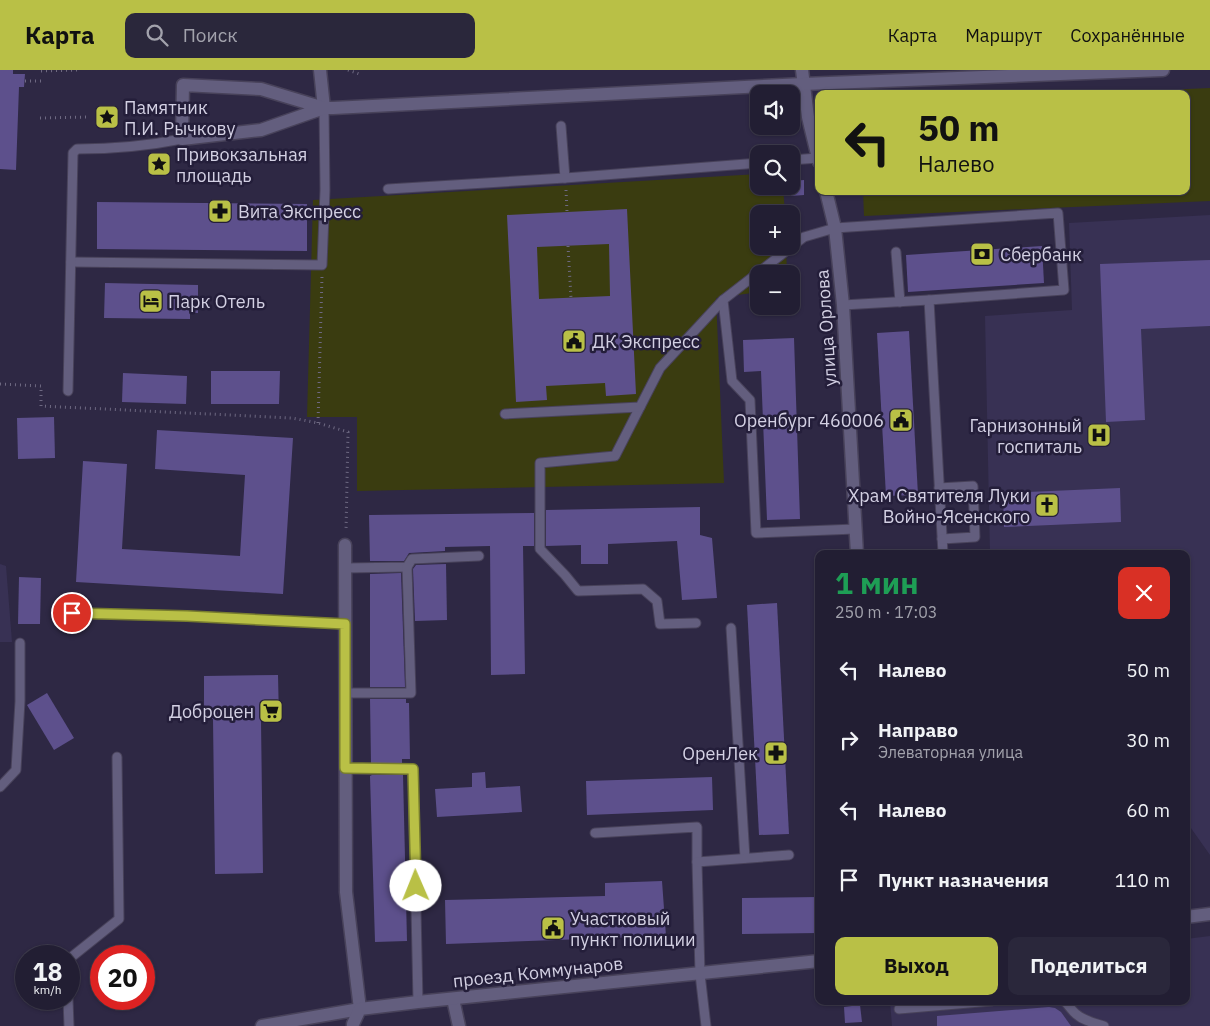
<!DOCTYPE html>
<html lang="ru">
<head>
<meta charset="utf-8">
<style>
	:root { --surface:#221e33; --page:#2a273b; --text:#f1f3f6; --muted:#a2a2ac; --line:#3f3c4e; --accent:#b9c046 }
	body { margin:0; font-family:"IBM Plex Sans",sans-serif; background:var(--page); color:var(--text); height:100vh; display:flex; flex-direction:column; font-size:19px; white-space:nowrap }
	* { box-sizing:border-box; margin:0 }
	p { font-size:16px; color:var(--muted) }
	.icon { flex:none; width:28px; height:28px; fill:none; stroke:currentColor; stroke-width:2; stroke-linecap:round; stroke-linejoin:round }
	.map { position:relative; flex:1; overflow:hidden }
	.drawer { position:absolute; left:815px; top:480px; width:375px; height:455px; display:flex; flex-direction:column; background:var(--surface); border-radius:10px; box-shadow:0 1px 4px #0004,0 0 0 1px var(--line) }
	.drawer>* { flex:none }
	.top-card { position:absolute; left:815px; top:20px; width:375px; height:105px; border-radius:10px; box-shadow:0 1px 4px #0004,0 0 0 1px var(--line); background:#b9c046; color:#111; overflow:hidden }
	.controls { position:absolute; left:750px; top:15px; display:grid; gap:10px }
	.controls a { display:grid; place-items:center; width:50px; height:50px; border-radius:10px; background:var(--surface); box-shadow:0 1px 4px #0004,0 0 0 1px var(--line); font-size:25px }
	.speed { position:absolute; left:15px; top:875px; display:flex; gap:10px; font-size:25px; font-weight:700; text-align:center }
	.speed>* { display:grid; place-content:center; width:65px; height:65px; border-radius:50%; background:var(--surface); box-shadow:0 1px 4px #0004,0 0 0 1px var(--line); line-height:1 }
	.speed small { font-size:12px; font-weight:400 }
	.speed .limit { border:8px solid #d22; background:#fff; color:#111 }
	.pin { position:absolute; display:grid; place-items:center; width:42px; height:42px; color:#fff; margin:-21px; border:2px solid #fff; border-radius:50%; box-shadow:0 1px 5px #0007 }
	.me { position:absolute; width:55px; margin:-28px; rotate:359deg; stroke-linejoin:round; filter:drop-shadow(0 0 4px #0008) }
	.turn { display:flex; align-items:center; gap:18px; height:105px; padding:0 20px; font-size:22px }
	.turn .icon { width:65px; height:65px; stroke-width:2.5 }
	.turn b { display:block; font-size:35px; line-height:42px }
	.round { display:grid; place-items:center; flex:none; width:52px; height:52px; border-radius:10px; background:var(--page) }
	.summary { display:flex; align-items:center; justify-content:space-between; height:85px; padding:0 20px }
	h1 { font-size:30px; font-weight:800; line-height:38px; color:#1e9e55 }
	.cta { display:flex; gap:10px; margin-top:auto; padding:10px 20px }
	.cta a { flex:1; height:58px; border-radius:10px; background:var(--accent); color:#111; font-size:20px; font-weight:800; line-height:58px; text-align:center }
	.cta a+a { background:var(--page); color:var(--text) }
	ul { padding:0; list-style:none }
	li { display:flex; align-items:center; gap:15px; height:70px; padding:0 20px }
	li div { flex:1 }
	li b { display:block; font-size:19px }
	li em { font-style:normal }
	header { display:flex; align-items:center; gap:30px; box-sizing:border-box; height:70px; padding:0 25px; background:var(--accent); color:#111 }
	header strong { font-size:24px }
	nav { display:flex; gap:28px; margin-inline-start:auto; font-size:18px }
	.search { width:350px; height:45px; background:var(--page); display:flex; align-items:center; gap:12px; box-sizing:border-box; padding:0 18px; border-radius:10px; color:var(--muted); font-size:19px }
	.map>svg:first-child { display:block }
	.built { fill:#383154 }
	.green { fill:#3a3c10 }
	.building { fill:#5d508c; fill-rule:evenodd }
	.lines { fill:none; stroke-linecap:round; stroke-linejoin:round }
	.lane-casing { stroke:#48425a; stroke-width:11 }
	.street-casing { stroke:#48425a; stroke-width:15 }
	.secondary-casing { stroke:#48425a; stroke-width:15 }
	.path { stroke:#6e6982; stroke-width:3; stroke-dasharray:1 4; stroke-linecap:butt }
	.lane { stroke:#635e7e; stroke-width:9 }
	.street { stroke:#635e7e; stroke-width:12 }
	.secondary { stroke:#635e7e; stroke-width:12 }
	.route-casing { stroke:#787d2e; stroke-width:12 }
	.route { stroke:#b9c046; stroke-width:9 }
	.labels { text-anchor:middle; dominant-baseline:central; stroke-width:5; stroke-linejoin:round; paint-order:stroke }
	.poi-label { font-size:18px; fill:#d3d0e3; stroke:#241e3a; text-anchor:start }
	.street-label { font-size:18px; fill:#d3d0e3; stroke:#241e3a }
</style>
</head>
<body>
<header>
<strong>Карта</strong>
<div class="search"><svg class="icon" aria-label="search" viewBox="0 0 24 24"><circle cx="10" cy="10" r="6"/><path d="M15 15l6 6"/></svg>Поиск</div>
<nav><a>Карта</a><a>Маршрут</a><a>Сохранённые</a></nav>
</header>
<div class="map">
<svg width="1210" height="956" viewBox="0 0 1210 956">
	<rect width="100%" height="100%" fill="#2e2844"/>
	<!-- built -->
	<g class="built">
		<polygon points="1210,145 1210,785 1186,751 1186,484 990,484 985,246 1072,240 1069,153"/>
		<polygon points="0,494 6,496 12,572 0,572"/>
		<polygon points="1210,866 1210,956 892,956 890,931 1186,931 1186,869"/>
	</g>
	<!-- green -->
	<g class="green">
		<polygon points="1210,18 1210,131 864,146 863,121 1186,121 1186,24 1073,24"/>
		<polygon points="759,104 759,116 783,116 785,144 759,144 759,176 786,176 787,204 759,204 759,222 716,228 724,413 357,421 357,347 307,347 313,130"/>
	</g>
	<!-- building -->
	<g class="building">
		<polygon points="0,0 13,0 13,4 25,4 24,17 19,17 16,100 0,99"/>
		<polygon points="804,110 804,125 791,126 791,111"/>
		<polygon points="97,132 307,134 307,181 97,179"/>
		<path d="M627,139L636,324L606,326L605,313L546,316L547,330L516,332L507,145ZM609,174L610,226L539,229L537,177Z"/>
		<polygon points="1042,176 1044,213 908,222 906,185"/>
		<polygon points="1210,190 1210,256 1141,259 1145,350 1106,352 1100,194"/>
		<polygon points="105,213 198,215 198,243 190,243 190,249 104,248"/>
		<polygon points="909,261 918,425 886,426 877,263"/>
		<polygon points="794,268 800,449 767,450 761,301 744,302 743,270"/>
		<polygon points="211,301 280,301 279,334 211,334"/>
		<polygon points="123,303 187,306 186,334 122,332"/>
		<polygon points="54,347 55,388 18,389 17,348"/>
		<polygon points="157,360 293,368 283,524 76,512 83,391 127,394 122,479 240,486 245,405 155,399"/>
		<polygon points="1120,418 1121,452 1004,457 1003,423"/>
		<polygon points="700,437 700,465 712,468 717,528 682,530 677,471 608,474 608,494 581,494 581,475 546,476 546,440"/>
		<polygon points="534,443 534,476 523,476 525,604 491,605 490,476 445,477 445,481 409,483 404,491 370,491 369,445"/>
		<polygon points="446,494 447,550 415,551 413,499 416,495"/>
		<polygon points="401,503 405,617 370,617 370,504"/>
		<polygon points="19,507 41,508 40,554 18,554"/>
		<polygon points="777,533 789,764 759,765 747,535"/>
		<polygon points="278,605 279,650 261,651 263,803 215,804 213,649 204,649 204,606"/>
		<polygon points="47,623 74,668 54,680 27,635"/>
		<polygon points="370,629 406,629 406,633 409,633 410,689 402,689 402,693 371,693"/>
		<polygon points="485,702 486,718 520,716 522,742 437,747 435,719 472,717 472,703"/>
		<polygon points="372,705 403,705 407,871 375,872 370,706"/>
		<polygon points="712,707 713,740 587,745 586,711"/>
		<polygon points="662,811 666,866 446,874 445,830 605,826 605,813"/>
		<polygon points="819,827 819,863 742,864 742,828"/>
		<polygon points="860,935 862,952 845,953 844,937"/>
		<polygon points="1049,937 1055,938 1061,942 1071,956 937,956 937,946"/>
	</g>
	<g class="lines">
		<!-- lane casing -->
		<g class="lane-casing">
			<g id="lane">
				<polyline points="561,56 565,108"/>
				<polyline points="791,90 818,88"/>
				<polyline points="388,119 565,108 759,93"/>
				<polyline points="896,182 900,232"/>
				<polyline points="71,192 322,195 325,120 324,38"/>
				<polyline points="929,230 943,484"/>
				<polyline points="843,235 929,230 1064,220 1058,143 835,158 804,167 723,230 732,311 750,330 756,463 855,459"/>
				<path d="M68,321L73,83L77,79C113,79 147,76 182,69"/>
				<polyline points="640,337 615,386 540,393 540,479 565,505 578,521 643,519 657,531 660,554 696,553"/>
				<polyline points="505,344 640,337 660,298 723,230"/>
				<polyline points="939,418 973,416 975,467 942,469"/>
				<polyline points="346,498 407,497 412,489 479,486"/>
				<polyline points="72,543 187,546 345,554"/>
				<polyline points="731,558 745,788"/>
				<polyline points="345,623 411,623 407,497"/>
				<polyline points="345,699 413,699 418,932"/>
				<polyline points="0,717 16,700 20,631 20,573"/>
				<polyline points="595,763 697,757 697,792 700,904 706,956"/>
				<polyline points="697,792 789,785"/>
				<polyline points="69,889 119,849 117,687"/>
				<polyline points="68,929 69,956"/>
				<path d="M1064,931C1069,935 1071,940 1076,944C1084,951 1094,953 1104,956"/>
				<polyline points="899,939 992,931"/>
			</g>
		</g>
		<!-- street casing -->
		<g class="street-casing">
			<g id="street">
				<polyline points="320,0 324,38"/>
				<polyline points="453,929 459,956"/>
				<polyline points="262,956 360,939 346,822 345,475"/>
			</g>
		</g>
		<!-- secondary casing -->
		<g class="secondary-casing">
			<g id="secondary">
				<polyline points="802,0 808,47 819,92"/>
				<polyline points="324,38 261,60 182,69 183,15 261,19 324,38 333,38 803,14 1163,0"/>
				<polyline points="826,121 835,158 843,235 857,484"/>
				<polyline points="1186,847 1210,844"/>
				<polyline points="353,956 353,954 360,939 418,932 819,891"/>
			</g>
		</g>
		<!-- path -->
		<g class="path">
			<polyline points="348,0 362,5"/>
			<polyline points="41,1 78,0"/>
			<polyline points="25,11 41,11"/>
			<polyline points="40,48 88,47"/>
			<polyline points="566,120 567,142"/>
			<polyline points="568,176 571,228"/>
			<polyline points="0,314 41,316 41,336 292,348 318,353 348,362 346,461"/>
			<polyline points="318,353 322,206"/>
		</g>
		<!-- lane -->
		<use href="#lane" class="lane"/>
		<!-- street -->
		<use href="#street" class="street"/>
		<!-- secondary -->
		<use href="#secondary" class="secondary"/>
	</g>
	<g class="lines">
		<!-- route casing -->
		<g class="route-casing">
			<polyline id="route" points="72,543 187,546 345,554 345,698 413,699 416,816"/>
		</g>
		<!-- route -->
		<use href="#route" class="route"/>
	</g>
	<!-- icons -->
	<defs>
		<g id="sight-square" transform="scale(1.25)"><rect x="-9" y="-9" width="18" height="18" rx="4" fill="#b9c046" stroke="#241e3a"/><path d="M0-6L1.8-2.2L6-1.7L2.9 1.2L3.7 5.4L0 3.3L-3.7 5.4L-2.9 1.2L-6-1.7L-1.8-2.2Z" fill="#111"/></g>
		<g id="pharmacy-square" transform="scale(1.25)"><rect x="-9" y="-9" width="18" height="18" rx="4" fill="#b9c046" stroke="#241e3a"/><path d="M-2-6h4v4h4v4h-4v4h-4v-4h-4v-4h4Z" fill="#111"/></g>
		<g id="bank-square" transform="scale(1.25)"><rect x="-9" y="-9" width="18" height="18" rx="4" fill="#b9c046" stroke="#241e3a"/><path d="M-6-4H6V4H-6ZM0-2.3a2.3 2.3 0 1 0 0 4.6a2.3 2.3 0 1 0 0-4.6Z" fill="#111"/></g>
		<g id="hotel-square" transform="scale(1.25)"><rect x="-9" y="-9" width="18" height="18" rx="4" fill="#b9c046" stroke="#241e3a"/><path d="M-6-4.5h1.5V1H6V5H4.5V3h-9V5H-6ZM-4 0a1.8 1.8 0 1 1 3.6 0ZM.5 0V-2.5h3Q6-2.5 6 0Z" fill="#111"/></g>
		<g id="civic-square" transform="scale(1.25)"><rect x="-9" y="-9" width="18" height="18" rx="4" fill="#b9c046" stroke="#241e3a"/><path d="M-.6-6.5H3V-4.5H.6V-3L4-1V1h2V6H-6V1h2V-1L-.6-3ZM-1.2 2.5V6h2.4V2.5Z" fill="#111"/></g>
		<g id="hospital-square" transform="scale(1.25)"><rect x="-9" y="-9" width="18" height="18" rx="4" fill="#b9c046" stroke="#241e3a"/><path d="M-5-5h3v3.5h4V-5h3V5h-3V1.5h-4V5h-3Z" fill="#111"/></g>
		<g id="church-square" transform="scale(1.25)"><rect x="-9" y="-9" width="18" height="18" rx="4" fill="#b9c046" stroke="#241e3a"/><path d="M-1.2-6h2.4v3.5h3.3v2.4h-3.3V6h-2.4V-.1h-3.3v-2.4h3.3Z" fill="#111"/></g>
		<g id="supermarket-square" transform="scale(1.25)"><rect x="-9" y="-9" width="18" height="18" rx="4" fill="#b9c046" stroke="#241e3a"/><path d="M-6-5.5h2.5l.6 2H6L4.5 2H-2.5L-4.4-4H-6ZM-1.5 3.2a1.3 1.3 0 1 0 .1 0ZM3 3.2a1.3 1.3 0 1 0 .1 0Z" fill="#111"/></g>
	</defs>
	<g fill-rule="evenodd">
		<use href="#sight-square" x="107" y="47"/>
		<use href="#sight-square" x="159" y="94"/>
		<use href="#pharmacy-square" x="220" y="141"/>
		<use href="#bank-square" x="982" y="184"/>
		<use href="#hotel-square" x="151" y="231"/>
		<use href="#civic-square" x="574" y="271"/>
		<use href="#civic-square" x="901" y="350"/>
		<use href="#hospital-square" x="1099" y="365"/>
		<use href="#church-square" x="1047" y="435"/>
		<use href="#supermarket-square" x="271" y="641"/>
		<use href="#pharmacy-square" x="776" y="683"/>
		<use href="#civic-square" x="553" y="858"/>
	</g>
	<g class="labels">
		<!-- poi labels -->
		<g class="poi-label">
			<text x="124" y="37">Памятник<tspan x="124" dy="21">П.И. Рычкову</tspan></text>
			<text x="176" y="84">Привокзальная<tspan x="176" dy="21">площадь</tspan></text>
			<text x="238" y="141">Вита Экспресс</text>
			<text x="1000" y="184">Сбербанк</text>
			<text x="168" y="231">Парк Отель</text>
			<text x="592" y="271">ДК Экспресс</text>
			<text x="884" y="350" text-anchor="end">Оренбург 460006</text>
			<text x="1082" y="355" text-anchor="end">Гарнизонный<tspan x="1082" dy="21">госпиталь</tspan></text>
			<text x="1030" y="425" text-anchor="end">Храм Святителя Луки<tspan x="1030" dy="21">Войно-Ясенского</tspan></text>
			<text x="254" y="641" text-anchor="end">Доброцен</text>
			<text x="758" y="683" text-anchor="end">ОренЛек</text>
			<text x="570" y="848">Участковый<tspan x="570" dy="21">пункт полиции</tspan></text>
		</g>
		<!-- street labels -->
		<g class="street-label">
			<text transform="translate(826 258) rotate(-94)">улица Орлова</text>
			<text transform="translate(538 902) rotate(-6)">проезд Коммунаров</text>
		</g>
	</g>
</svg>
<div class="controls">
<a><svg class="icon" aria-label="sound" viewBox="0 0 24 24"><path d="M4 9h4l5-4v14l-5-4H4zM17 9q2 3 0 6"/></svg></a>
<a><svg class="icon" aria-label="search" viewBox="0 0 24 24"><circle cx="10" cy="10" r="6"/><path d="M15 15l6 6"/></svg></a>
<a>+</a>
<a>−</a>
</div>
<div class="speed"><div>18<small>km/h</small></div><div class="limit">20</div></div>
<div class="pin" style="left:72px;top:543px;background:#d93025"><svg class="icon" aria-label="arrive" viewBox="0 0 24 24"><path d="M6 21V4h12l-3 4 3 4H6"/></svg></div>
<svg class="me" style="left:416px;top:816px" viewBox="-20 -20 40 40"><circle r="19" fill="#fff"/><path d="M0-13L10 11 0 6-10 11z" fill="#b9c046"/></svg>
<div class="top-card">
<div class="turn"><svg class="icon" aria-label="left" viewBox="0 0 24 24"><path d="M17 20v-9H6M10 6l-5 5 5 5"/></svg><div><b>50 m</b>Налево</div></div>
</div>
<section class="drawer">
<div class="summary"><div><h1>1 мин</h1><p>250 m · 17:03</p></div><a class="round" style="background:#d93025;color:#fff"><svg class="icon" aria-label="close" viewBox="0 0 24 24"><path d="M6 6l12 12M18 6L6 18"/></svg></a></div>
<ul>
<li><svg class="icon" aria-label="left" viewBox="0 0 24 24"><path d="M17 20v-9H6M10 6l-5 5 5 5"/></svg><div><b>Налево</b></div><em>50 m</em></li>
<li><svg class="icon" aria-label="right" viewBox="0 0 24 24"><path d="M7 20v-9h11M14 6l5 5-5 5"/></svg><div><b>Направо</b><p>Элеваторная улица</p></div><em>30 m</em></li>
<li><svg class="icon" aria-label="left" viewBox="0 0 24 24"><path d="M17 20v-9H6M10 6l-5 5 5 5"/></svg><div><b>Налево</b></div><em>60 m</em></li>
<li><svg class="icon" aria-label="arrive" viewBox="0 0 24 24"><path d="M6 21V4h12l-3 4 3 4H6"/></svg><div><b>Пункт назначения</b></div><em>110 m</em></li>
</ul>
<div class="cta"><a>Выход</a><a>Поделиться</a></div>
</section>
</div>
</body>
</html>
